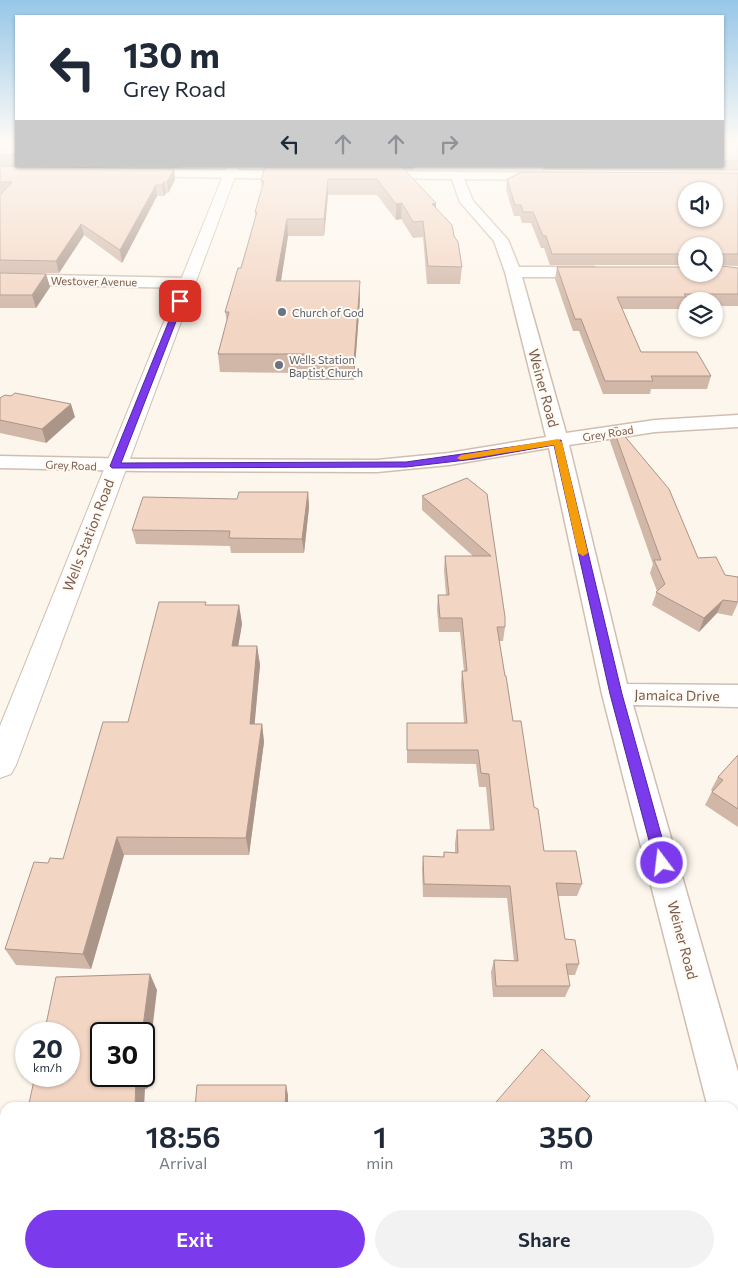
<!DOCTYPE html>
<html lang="en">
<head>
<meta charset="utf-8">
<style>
	:root { --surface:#fff; --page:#f2f2f3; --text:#1f2937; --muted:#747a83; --accent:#7c3aed }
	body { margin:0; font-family:Commissioner,sans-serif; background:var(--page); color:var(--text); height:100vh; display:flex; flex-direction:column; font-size:19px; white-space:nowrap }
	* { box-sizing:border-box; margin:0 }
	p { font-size:16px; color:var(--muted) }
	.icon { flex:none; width:28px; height:28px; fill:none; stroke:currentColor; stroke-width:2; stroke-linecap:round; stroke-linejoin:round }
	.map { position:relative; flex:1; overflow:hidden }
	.drawer { position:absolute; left:0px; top:1102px; width:739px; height:176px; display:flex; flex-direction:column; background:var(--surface); border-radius:15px 15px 0 0; box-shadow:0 1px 4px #0004 }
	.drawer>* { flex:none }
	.guide { position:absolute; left:15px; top:15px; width:709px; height:152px; border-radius:0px; box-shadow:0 1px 4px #0004; background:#fff; color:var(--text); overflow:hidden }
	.tools { position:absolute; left:678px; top:182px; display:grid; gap:10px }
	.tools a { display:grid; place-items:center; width:45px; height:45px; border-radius:50%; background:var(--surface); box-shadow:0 1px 4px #0004; font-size:25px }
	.speed { position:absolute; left:15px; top:1022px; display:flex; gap:10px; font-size:25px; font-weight:700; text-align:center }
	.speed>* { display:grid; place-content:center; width:65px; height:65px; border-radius:50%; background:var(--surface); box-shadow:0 1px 4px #0004; line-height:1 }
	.speed small { font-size:12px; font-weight:400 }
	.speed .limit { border:2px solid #111; border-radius:8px; background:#fff; color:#111 }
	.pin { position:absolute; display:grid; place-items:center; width:42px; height:42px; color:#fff; margin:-21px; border-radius:10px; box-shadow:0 2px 8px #0006 }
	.me { position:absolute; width:55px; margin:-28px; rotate:345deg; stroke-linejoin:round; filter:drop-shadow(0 0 4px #0008) }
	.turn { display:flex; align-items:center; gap:18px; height:105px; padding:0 25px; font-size:22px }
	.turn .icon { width:65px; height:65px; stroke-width:2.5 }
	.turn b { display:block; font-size:35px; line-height:42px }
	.lanes { display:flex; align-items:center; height:48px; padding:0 25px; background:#0003; justify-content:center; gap:25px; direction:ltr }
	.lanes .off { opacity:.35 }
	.eta { display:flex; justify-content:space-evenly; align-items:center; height:85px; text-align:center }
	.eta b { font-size:30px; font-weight:600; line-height:35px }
	.button { display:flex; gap:10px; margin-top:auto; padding:10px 25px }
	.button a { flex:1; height:58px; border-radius:30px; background:var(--accent); color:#fff; font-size:20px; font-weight:600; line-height:58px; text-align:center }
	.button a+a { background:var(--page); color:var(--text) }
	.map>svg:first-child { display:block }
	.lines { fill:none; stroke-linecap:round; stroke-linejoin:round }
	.minor-casing { stroke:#d1beb0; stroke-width:3 }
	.tertiary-casing { stroke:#d1beb0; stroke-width:2 }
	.minor { fill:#fff; fill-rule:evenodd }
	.tertiary { fill:#fff; fill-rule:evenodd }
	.wall { fill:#d1b7a8 }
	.shaded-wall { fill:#aa9588 }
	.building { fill:#f3d5c3; stroke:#aa9588; fill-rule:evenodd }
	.route { fill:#7c3aed; stroke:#51269a }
	.slow { fill:#f59e0b }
	.worship-dot { fill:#6b7280; stroke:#fffaf3; stroke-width:2 }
	.labels { text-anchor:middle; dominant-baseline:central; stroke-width:4; stroke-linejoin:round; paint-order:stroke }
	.far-street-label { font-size:11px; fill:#7a5c4d; stroke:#fffaf3 }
	.far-worship-label { font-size:11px; fill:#5b616d; stroke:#fffaf3; text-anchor:start }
	.street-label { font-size:14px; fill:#7a5c4d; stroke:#fffaf3 }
</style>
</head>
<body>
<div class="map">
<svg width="738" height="1278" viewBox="0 0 738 1278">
	<rect width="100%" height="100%" fill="#fdf6ec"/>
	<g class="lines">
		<!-- minor casing -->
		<g class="minor-casing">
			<g id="minor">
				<polygon points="138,169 299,171 305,175 299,179 134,176 132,173 134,170"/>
				<polygon points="373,171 553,173 555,176 549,180 464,179 473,201 508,240 519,267 593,267 598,269 601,272 598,275 593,277 522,277 566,433 655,420 738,415 738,427 655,432 569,445 627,684 738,685 738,707 633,705 738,1072 738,1167 734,1165 734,1108 708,1108 602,694 549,448 449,465 377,472 140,471 0,468 0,456 140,459 377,460 449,453 546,437 505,272 494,241 460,202 452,179 369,178 367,175"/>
				<polygon points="0,274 188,278 194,280 196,283 194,286 188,288 0,284"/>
			</g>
		</g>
		<!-- tertiary casing -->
		<g class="tertiary-casing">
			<polygon id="tertiary" points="227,166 239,166 16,765 11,774 0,778 0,726"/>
		</g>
		<!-- minor -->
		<use href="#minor" class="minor"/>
		<!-- tertiary -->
		<use href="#tertiary" class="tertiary"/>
	</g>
	<!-- wall -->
	<g class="wall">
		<rect x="0" y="143" width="16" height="23"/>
		<polygon points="722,143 738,143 738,171 543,170 543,166 722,166"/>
		<polygon points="0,166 174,169 175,180 168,193 166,193 164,196 157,196 122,263 84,235 59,273 0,273 0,195 2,193 0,193"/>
		<polygon points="39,166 183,166 181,168"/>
		<polygon points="265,166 414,166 414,170 404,170 436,209 454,236 462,267 460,284 427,284 423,237 413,238 401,219 396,220 377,195 328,195 324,236 288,236 281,281 360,299 354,380 308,380 307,373 220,372 218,354 227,321 225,312 241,268 255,219 255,212 262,188 261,181"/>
		<polygon points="738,173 738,266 714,265 738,268 738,306 714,306 714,301 686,301 686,306 684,306 683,309 622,309 641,352 711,376 707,389 651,389 650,394 603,394 579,331 573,331 555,279 557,267 714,274 686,246 686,266 686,265 550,265 544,248 541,248 531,223 522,223 520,216 514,216 506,190 507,179"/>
		<polygon points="0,273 46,274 50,287 36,308 0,308"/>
		<polygon points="0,398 75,417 46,443 0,433"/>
		<polygon points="613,428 698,558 738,603 732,616 717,613 699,632 652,605 657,591 650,573 653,564 610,441"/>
		<polygon points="308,492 309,507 304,553 231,553 230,546 136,544 132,530 237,499"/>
		<polygon points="487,494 505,627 503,641 499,641 505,676 513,721 544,851 582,884 577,896 558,896 565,939 579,964 575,975 568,975 570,986 565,997 493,997 491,972 494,960 514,961 507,898 423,897 422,869 423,856 443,857 444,852 455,853 455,843 457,830 490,830 486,787 479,787 476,764 407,763 407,723 464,723 461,684 462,671 464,671 460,632 439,632 437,609 438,595 446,595 444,570 445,556 473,556 422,510 422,496"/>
		<polygon points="206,602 206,605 239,605 242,624 238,646 257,646 260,665 254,724 262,724 264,742 249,855 124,855 91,969 16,965 5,949 48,863 63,859 128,722"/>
		<polygon points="738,755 738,827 705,805 712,791 711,790 718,777"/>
	</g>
	<!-- shaded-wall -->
	<g class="shaded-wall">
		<polygon points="174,169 175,180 168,193 167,182"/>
		<polygon points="328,179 328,195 324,236 324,219"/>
		<polygon points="164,182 166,193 164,196 162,185"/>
		<polygon points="156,185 157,196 122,263 120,250"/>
		<polygon points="402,203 401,219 396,220 396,204"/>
		<polygon points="436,203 436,219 432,204"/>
		<polygon points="287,219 288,236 278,299 276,281"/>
		<polygon points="81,224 84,235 59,273 56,261"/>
		<polygon points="46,274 50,287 36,308 32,295"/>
		<polygon points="360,281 360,299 354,380 354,361"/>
		<polygon points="71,404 75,417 46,443 42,429"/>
		<polygon points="308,492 309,507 304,553 302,539"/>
		<polygon points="723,600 717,613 699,632 704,618"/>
		<polygon points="239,605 242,624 235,665 232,646"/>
		<polygon points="257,646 260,665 253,742 250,724"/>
		<polygon points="262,724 264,742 249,855 246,838"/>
		<polygon points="117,837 124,855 91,969 83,954"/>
		<polygon points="150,974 157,990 150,1049 152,1053 148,1088 145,1089 144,1108 135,1108 136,1076 144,1076 144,1034 142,1034"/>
		<polygon points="286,1085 288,1095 288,1108 285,1108"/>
	</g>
	<!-- building -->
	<g class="building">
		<rect x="0" y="143" width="16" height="12"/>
		<rect x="722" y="143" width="16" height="18"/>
		<polygon points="0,166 174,169 167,182 164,182 162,185 156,185 120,250 81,224 56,261 0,260 0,195 12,182 0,182"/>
		<polygon points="265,166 401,166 436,203 432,204 452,225 454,236 458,242 462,267 428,266 423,221 413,222 402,203 396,204 377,179 328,179 324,219 287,219 276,281 360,281 354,361 307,361 307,354 218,354 229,312 225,312 238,268 241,268 257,212 255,212 264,181 261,181"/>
		<path d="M522,172L738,173V254H717L715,261H714V246H686V254H552L546,236H543L533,212H523L521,205H515L507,179ZM686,191H714V219H686Z"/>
		<polygon points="714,265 738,268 738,294 684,294 686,297 617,297 641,352 697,352 711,376 651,376 653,381 605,381 581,319 575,319 557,267 686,267 686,274 714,274"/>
		<polygon points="0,273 46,274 32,295 0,295"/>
		<polygon points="15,393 71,404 42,429 0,420 0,398 5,395 11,396"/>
		<polygon points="617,427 669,489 698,558 716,557 725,575 738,577 738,602 723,600 704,618 656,592 665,584 654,560 661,560 613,428"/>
		<polygon points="467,478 487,494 505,617 505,627 497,627 505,676 506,676 513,721 521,721 534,807 538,809 544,851 576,851 582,884 556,883 565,939 575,940 579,964 566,964 570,986 496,986 494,960 518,961 510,886 424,884 423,856 444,857 444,852 458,853 457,830 494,830 489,774 481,773 478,750 407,750 407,723 467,723 462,671 467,671 462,618 440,618 438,595 449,595 445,556 491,556 422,496"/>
		<polygon points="239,492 308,492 302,539 229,538 230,531 132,530 143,497 237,499"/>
		<polygon points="159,602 206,602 205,605 239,605 232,646 257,646 250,724 262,724 246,838 117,837 83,954 5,949 34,862 48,863 50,858 63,859 103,722 128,722"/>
		<polygon points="738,755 738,809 712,792 723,780 718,777"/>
		<polygon points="150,974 142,1034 101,1034 101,1076 136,1076 135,1108 28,1108 35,1076 69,1076 69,1034 44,1034 56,977"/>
		<polygon points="542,1049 590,1096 581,1108 491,1108"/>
		<polygon points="197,1085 286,1085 285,1108 195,1108"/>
	</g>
	<!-- sky -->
	<linearGradient id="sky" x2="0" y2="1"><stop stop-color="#97c7e8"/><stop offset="0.44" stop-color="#fefbf6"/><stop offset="1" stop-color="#fefbf6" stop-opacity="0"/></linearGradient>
	<rect width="738" height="322" fill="url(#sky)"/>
	<!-- route -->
	<polygon class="route" points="180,299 184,301 121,463 406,462 561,440 622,694 669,863 667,868 662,870 657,868 655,863 610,694 554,445 475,459 406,467 112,468 110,466 177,301"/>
	<!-- slow -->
	<polygon class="slow" points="558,439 562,442 588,553 583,556 578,553 554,445 461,460 457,458 461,455"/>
	<!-- markers -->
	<g class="worship-dot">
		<circle cx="282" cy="312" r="5"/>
		<circle cx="279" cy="365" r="5"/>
	</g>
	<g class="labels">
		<!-- far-street labels -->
		<g class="far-street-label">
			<text transform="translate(94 281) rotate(1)">Westover Avenue</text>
			<text transform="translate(608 433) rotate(-9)">Grey Road</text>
			<text transform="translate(71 465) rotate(2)">Grey Road</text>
		</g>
		<!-- far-worship labels -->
		<g class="far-worship-label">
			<text x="292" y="312">Church of God</text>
			<text x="289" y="359">Wells Station<tspan x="289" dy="13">Baptist Church</tspan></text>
		</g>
		<!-- street labels -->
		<g class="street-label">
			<text transform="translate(544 388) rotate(75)">Weiner Road</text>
			<text transform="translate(88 535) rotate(-69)">Wells Station Road</text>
			<text transform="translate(677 695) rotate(1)">Jamaica Drive</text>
			<text transform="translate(683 940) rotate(75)">Weiner Road</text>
		</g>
	</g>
</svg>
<div class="tools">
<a><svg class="icon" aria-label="sound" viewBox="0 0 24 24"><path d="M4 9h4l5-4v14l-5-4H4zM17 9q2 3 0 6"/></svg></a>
<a><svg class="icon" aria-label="search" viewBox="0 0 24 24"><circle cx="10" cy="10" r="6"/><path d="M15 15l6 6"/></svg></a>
<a><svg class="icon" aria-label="layers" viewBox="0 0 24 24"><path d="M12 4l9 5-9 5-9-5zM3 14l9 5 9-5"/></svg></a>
</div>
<div class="speed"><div>20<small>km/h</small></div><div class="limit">30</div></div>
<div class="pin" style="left:180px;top:301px;background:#d93025"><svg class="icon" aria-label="arrive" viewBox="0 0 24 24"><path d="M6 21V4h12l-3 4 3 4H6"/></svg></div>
<svg class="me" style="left:662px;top:863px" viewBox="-20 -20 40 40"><circle r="17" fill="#7c3aed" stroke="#fff" stroke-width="3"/><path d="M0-11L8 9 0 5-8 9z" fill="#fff"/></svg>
<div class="guide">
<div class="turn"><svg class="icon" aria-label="left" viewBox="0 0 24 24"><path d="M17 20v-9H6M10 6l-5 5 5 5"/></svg><div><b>130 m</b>Grey Road</div></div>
<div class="lanes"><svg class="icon" aria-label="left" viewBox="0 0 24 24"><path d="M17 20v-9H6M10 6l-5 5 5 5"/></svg><svg class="icon off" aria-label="ahead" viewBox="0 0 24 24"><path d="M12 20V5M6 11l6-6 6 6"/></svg><svg class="icon off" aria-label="ahead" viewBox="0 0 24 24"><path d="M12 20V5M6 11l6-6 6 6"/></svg><svg class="icon off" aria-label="right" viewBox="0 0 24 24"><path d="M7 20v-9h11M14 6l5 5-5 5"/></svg></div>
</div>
<section class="drawer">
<div class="eta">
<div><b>18:56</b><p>Arrival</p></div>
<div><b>1</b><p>min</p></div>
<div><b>350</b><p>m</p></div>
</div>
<div class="button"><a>Exit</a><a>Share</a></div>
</section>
</div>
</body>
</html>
